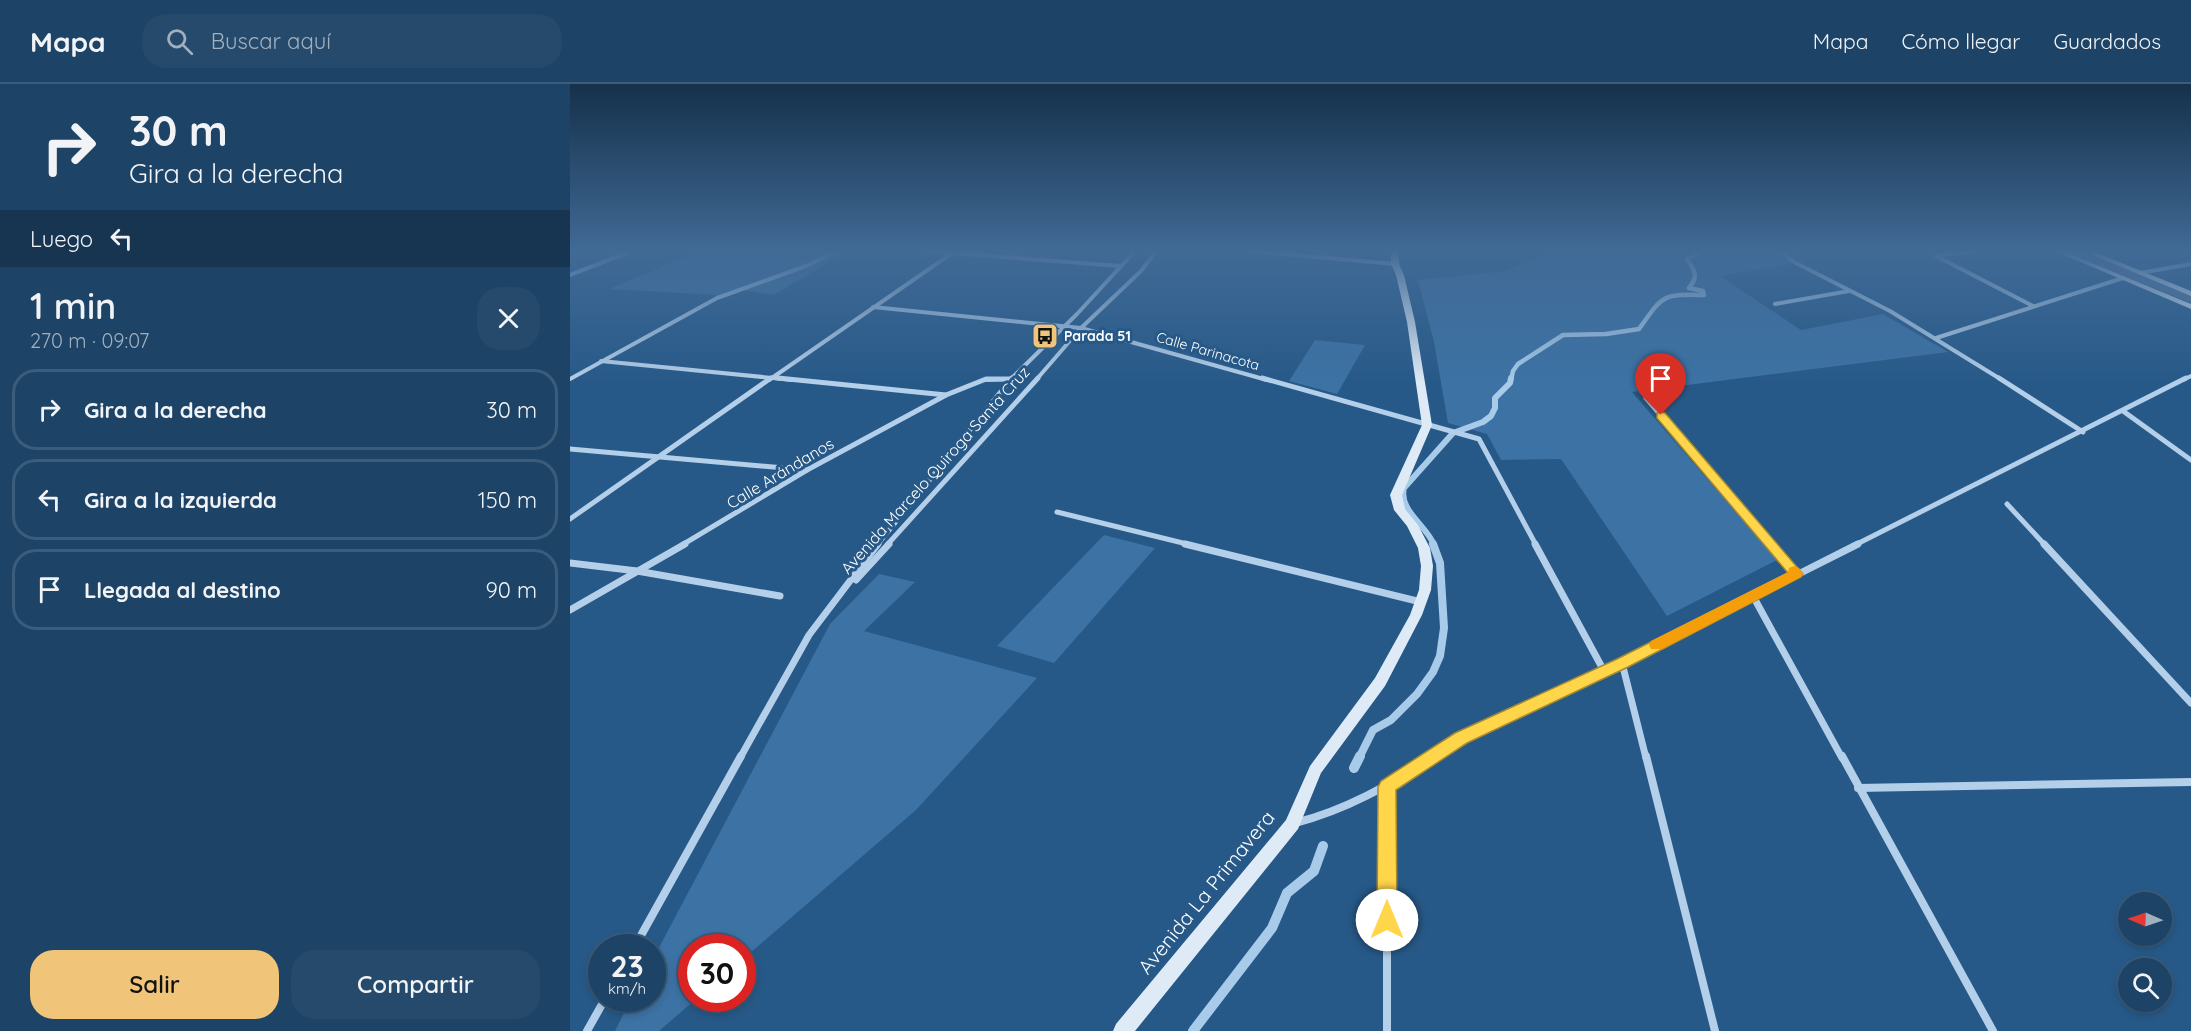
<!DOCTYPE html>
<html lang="es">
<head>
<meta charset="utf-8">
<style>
	:root { --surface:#1d4366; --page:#254a6c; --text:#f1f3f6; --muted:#a0b0bf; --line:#3b5c7a; --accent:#f1c579 }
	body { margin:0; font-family:Quicksand,sans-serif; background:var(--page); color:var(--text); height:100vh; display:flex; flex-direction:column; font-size:22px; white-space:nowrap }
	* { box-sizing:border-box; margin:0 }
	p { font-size:20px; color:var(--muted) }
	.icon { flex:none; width:33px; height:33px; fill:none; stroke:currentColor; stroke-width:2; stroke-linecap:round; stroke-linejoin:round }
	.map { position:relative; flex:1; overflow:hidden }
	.panel { display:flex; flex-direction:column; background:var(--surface); width:570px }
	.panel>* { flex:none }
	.top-card { background:#1d4366; color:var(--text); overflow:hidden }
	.needle { width:39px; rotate:272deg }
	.fabs { position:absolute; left:1548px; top:808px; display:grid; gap:12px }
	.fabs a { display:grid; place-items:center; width:54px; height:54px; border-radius:50%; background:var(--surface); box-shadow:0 3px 9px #0003,0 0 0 2px var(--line); font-size:30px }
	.speed { position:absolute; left:18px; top:850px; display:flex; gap:12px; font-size:30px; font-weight:700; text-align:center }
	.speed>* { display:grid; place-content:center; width:78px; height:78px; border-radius:50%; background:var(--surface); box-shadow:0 3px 9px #0003,0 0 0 2px var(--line); line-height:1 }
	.speed small { font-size:15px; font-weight:400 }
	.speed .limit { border:9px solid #d22; background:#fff; color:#111 }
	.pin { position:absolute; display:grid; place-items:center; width:51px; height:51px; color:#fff; margin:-62px -26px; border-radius:50% 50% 50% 0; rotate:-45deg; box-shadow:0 0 6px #0007 }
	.pin .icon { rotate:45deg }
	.me { position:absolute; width:66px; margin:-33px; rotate:0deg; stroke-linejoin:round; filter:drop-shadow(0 0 4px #0008) }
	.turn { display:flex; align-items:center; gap:21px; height:126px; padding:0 30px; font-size:27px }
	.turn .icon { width:78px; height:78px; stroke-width:2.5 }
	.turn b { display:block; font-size:42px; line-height:51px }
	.then { display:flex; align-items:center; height:57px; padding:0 30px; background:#0003; gap:12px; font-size:22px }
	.round { display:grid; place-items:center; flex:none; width:63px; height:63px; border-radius:24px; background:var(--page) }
	.head { display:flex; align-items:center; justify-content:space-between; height:102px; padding:0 30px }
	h1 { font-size:36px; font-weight:600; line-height:45px }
	.primary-button { display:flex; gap:12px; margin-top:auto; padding:12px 30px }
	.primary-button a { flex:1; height:69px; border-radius:24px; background:var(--accent); color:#111; font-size:24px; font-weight:600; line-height:69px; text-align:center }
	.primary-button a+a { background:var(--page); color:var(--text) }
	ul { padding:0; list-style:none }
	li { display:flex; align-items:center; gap:18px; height:81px; margin:0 12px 9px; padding:0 18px; border:3px solid var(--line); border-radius:24px }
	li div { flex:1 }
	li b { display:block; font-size:22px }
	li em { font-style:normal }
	header { display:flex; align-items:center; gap:36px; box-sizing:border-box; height:84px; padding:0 30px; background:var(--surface); border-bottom:2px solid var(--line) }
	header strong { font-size:28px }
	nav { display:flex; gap:33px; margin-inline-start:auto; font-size:21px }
	.search { width:420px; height:54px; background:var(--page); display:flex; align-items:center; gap:15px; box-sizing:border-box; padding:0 21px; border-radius:24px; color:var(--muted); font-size:22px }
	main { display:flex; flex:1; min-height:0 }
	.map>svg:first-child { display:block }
	.green { fill:#3c72a4 }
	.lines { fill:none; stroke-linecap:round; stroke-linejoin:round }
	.stream-far3 { stroke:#a8cbe9; stroke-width:4.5 }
	.stream-far2 { stroke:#a8cbe9; stroke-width:6 }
	.stream-far1 { stroke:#a8cbe9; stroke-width:8 }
	.stream { stroke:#a8cbe9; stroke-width:10 }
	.canal { fill:#57799a; fill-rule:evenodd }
	.street-far3 { stroke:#b4cfe9; stroke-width:4 }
	.street-far2 { stroke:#b4cfe9; stroke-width:5 }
	.street-far1 { stroke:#b4cfe9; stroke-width:7 }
	.street { stroke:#b4cfe9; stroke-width:8 }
	.secondary { fill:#deebf7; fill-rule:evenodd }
	.route { fill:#ffd54a; stroke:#a68a30; stroke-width:1.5 }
	.slow { fill:#f59e0b }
	.labels { text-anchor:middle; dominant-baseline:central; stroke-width:6; stroke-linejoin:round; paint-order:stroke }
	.far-poi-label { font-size:14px; font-weight:bold; fill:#fff; stroke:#275988; text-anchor:start }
	.far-street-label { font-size:14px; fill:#fff; stroke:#275988 }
	.street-label { font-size:16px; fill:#fff; stroke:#275988 }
	.near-street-label { font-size:20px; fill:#fff; stroke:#275988 }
</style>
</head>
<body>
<header>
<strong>Mapa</strong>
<div class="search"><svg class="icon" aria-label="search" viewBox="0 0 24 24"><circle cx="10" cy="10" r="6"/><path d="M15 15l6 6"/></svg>Buscar aquí</div>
<nav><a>Mapa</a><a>Cómo llegar</a><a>Guardados</a></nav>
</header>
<main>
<section class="panel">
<div class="top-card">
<div class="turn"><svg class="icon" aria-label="right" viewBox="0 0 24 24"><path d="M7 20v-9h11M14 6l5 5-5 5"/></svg><div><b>30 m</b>Gira a la derecha</div></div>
<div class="then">Luego<svg class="icon" aria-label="left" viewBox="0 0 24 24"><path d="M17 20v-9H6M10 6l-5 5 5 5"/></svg></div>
</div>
<div class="head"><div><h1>1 min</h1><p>270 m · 09:07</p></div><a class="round"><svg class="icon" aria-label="close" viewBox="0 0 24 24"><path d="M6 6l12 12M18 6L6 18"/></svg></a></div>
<ul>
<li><svg class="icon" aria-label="right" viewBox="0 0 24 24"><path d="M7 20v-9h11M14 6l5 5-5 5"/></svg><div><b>Gira a la derecha</b></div><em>30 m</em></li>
<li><svg class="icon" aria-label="left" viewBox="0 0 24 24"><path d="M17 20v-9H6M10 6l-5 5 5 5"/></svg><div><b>Gira a la izquierda</b></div><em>150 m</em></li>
<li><svg class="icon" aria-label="arrive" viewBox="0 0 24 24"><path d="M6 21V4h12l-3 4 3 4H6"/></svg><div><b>Llegada al destino</b></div><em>90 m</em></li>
</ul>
<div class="primary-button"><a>Salir</a><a>Compartir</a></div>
</section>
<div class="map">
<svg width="1621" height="947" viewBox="0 0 1621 947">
	<rect width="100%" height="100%" fill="#275988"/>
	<!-- green -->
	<g class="green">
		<polygon points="130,167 277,167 204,211 165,205 148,211 39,205"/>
		<polygon points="982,167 1014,167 1031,170 1031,167 1223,167 1239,177 1150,192 1231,246 1313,230 1378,268 1062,308 1207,476 1097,532 991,375 931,376 917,350 878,339 864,258 848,196 935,187"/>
		<polygon points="745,256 795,261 767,310 719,297"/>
		<polygon points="534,451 585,464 484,579 427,562"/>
		<polygon points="309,490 345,498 294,547 467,594 346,726 173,875 172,864 122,864 122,915 126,915 89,947 45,947 61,915 82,915 83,875 260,540"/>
	</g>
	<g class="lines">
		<!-- stream-far3 -->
		<path class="stream-far3" d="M941,296L943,287L948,280L993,251L1036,250L1069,245C1093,211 1092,210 1134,211L1133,207L1119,204C1129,192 1125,187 1117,175L1132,167"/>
		<!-- stream-far2 -->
		<path class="stream-far2" d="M864,461C857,442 828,426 834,404L883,349L913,338L921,332L925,324V314L940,299L941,294"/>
		<!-- stream-far1 -->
		<polyline class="stream-far1" points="789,674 803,646 821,636 847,610 863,588 870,572 874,544 870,479 863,460"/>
		<!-- stream -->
		<g class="stream">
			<polyline points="784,684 790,672"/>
			<polyline points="623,947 702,844 717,809 744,787 753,762"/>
		</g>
		<!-- canal -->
		<polygon class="canal" points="1499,167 1517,167 1621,210 1621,219 1501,170"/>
		<!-- street-far3 -->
		<g class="street-far3">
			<polyline points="357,167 551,182"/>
			<polyline points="682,167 825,180"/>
			<polyline points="1211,167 1224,178 1320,227 1432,296"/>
			<polyline points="1403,167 1366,172 1463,222"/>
			<polyline points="1570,189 1621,180"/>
			<polyline points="0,191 62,167"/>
			<polyline points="1205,220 1279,207"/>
			<polyline points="303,223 511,244 697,296"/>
			<polyline points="1366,254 1553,194"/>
			<polyline points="31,277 223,296"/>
			<polyline points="0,295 147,214 236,182 267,167"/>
			<polyline points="199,296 385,167"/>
			<polyline points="414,296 441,295"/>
			<polyline points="440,296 507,230 565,167"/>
			<polyline points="466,296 511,244 571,187 586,167"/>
			<polyline points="1613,296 1621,292"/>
		</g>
		<!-- street-far2 -->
		<g class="street-far2">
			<polyline points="208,294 376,311"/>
			<polyline points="692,294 909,355 966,461"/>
			<polyline points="1429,294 1513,348"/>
			<polyline points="1076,314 1201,461"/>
			<polyline points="1553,327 1621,376"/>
			<polyline points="0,365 237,386"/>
			<polyline points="1437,420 1475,461"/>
			<polyline points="487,428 621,461"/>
			<polyline points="0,435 201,294"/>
			<polyline points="112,461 237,386 376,311 416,295 441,295"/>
			<polyline points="307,461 442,294"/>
			<polyline points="317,461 468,294"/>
			<polyline points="1285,461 1616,294"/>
		</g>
		<!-- street-far1 -->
		<g class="street-far1">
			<polyline points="615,460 851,518"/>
			<polyline points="965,460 1034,587"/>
			<polyline points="1200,460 1226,490"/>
			<polyline points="1474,460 1621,619"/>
			<polyline points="0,479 67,487 210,512"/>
			<polyline points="286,496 319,460"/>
			<polyline points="1183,512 1272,674"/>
			<polyline points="0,526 115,460"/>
			<polyline points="1052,579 1076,674"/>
			<polyline points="170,674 239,551 308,460"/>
			<polyline points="861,674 892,654 1052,579 1288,460"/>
		</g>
		<!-- street -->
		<g class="street">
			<polyline points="1076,672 1145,947"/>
			<polyline points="1272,672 1423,947"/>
			<polyline points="817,703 817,947"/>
			<polyline points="1288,704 1621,698"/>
			<path d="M725,739C776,726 820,701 864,672"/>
			<polyline points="64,864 171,672"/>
			<polyline points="17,947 35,915"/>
		</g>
		<!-- secondary -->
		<g class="secondary">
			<polygon points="821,167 828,167 829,180 834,191 845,238 862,341 832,411 835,425 848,441 860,464 863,482 861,506 852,531 815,602 751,689 728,745 565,947 543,947 546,940 716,736 740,682 805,594 840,531 849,506 851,482 848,464 837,442 824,426 820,411 852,341 837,238 826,191 821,180"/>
			<polygon points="1485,167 1493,167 1621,220 1621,225"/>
			<polygon points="1513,167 1522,167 1621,207 1621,212"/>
		</g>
	</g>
	<!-- sky -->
	<linearGradient id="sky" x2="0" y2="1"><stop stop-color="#15314b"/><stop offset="0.56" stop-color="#416a96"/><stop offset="1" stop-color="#416a96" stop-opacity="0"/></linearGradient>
	<rect width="1621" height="299" fill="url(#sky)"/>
	<!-- route -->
	<polygon class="route" points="1091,328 1095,329 1233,490 1231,493 1058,583 897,659 826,706 827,836 824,843 817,846 810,843 807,836 808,703 811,697 885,649 1047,575 1218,489 1087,334 1087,329"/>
	<!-- slow -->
	<polygon class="slow" points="1224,482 1229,484 1233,490 1231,493 1092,565 1081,565 1079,561 1081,557 1218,488 1219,484"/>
	<!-- icons -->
	<defs>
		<g id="bus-square" transform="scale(1.35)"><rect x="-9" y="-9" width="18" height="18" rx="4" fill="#f1c579" stroke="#275988"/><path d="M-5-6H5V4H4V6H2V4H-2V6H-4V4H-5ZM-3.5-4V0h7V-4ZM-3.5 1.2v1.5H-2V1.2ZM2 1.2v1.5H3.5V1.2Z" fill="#111"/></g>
	</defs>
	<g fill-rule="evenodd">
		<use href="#bus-square" x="475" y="252"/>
	</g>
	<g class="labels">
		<!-- far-poi labels -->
		<g class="far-poi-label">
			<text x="494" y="252">Parada 51</text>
		</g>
		<!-- far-street labels -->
		<g class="far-street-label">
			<text transform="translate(638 267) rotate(16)">Calle Parinacota</text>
		</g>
		<!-- street labels -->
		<g class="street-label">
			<text transform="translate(365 386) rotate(-48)">Avenida Marcelo Quiroga Santa Cruz</text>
			<text transform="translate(210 389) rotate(-31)">Calle Arándanos</text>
		</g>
		<!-- near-street labels -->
		<g class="near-street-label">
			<text transform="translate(636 808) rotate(-51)">Avenida La Primavera</text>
		</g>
	</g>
</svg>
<div class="fabs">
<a><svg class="needle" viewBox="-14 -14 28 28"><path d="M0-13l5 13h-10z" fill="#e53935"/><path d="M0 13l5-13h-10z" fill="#a0b0bf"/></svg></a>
<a><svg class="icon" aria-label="search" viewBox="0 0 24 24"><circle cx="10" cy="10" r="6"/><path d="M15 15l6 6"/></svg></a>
</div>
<div class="speed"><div>23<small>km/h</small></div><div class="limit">30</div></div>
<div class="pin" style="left:1091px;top:331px;background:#d93025"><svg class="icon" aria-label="arrive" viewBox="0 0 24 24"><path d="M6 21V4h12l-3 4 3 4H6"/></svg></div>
<svg class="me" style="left:817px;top:836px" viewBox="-20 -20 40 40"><circle r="19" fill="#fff"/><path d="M0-13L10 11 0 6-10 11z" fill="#ffd54a"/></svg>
</div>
</main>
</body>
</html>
